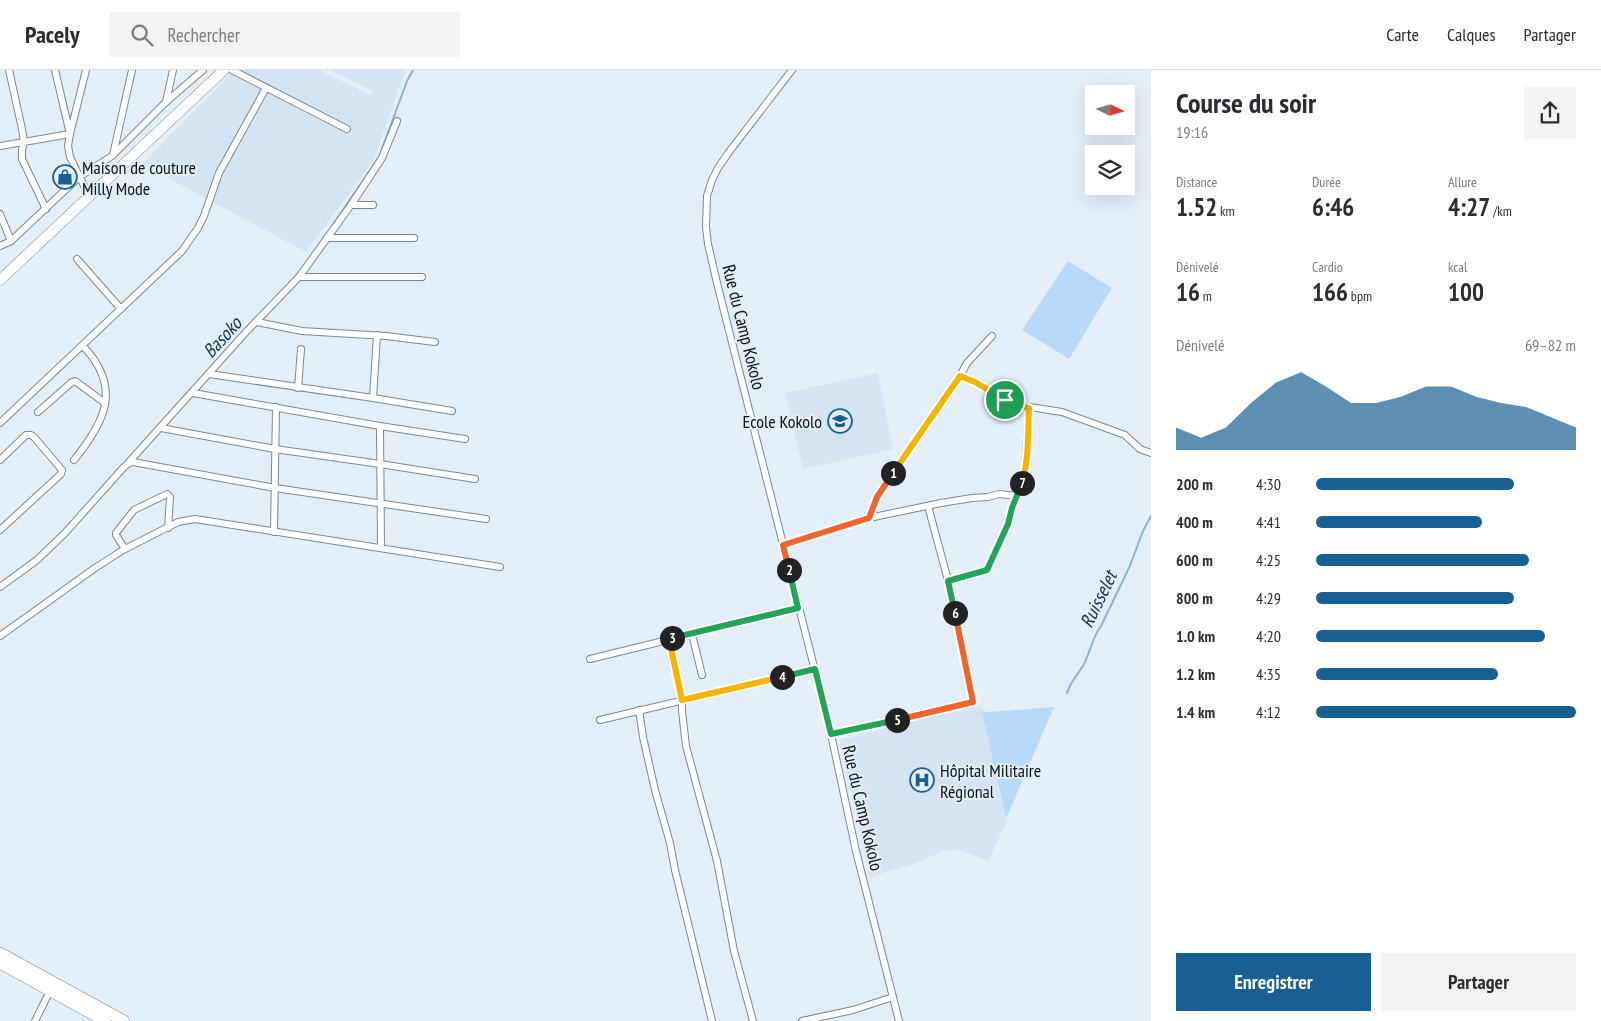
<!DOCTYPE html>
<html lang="fr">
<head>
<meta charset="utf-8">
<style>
	:root { --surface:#fff; --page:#f2f2f3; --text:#2b2b33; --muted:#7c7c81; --line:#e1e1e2; --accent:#186094 }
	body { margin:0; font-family:"PT Sans Narrow",sans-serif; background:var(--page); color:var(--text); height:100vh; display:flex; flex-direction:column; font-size:19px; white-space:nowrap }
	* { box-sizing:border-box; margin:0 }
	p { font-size:16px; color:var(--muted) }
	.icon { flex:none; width:28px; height:28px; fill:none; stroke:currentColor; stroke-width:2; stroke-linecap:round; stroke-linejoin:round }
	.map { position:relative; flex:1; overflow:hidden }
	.details { display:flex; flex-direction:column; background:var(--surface); width:450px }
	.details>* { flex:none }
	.needle { width:32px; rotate:95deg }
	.fabs { position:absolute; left:1085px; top:15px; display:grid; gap:10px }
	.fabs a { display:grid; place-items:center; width:50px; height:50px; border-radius:0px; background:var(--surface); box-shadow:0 5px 20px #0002; font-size:25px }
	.pin { position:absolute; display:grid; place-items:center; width:42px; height:42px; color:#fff; margin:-21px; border:2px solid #fff; border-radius:50%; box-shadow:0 1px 5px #0007 }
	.km { position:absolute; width:25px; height:25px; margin:-12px; border-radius:50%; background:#222; color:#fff; font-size:14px; line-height:25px; text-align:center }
	.round { display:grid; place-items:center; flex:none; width:52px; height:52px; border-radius:0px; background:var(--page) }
	.head { display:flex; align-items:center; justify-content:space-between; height:85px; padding:0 25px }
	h1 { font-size:28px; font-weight:600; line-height:38px }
	.metrics { display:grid; grid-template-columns:repeat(3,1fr); gap:8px; height:85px; padding:5px 25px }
	.metrics div { display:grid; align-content:center }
	.metrics b { font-size:25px; font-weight:600 }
	.metrics small { font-size:14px; font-weight:400 }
	.metrics p { font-size:14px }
	.chart { height:140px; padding:10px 25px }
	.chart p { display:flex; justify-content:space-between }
	.chart svg { width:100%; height:90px; margin-top:5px; fill:var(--accent); opacity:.7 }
	.button { display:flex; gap:10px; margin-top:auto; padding:10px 25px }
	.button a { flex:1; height:58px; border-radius:0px; background:var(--accent); color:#fff; font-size:20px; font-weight:600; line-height:58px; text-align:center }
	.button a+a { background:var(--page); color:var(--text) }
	ul { padding:0 25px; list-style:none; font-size:16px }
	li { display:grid; grid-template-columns:80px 60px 1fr; align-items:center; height:38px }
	li i { height:12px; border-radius:6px; background:var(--accent) }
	header { display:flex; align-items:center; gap:30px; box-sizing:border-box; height:70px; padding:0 25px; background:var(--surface); border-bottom:1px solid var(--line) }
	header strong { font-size:24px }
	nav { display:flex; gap:28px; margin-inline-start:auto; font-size:18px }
	.search { width:350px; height:45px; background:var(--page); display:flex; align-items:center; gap:12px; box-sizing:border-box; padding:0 18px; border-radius:0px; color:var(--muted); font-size:19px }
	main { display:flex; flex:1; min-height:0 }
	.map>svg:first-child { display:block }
	.built { fill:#d4e4f2 }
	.green { fill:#b8daf9 }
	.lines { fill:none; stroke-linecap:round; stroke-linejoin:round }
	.stream { stroke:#8fb1cf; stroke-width:2 }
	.street-casing { stroke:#7d868d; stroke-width:8 }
	.primary-casing { stroke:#7d868d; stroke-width:11 }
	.highway-casing { stroke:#7d868d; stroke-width:12 }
	.street { stroke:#fff; stroke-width:6 }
	.primary { stroke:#fff; stroke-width:10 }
	.highway { stroke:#fff; stroke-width:11 }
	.split-1-casing { stroke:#fff; stroke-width:10 }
	.split-2-casing { stroke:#fff; stroke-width:10 }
	.split-3-casing { stroke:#fff; stroke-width:10 }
	.split-4-casing { stroke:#fff; stroke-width:10 }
	.split-5-casing { stroke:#fff; stroke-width:10 }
	.split-6-casing { stroke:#fff; stroke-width:10 }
	.split-7-casing { stroke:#fff; stroke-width:10 }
	.split-8-casing { stroke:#fff; stroke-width:10 }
	.split-1 { stroke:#f5b400; stroke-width:6 }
	.split-2 { stroke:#f0652b; stroke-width:6 }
	.split-3 { stroke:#22a559; stroke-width:6 }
	.split-4 { stroke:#f5b400; stroke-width:6 }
	.split-5 { stroke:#22a559; stroke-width:6 }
	.split-6 { stroke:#f0652b; stroke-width:6 }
	.split-7 { stroke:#22a559; stroke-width:6 }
	.split-8 { stroke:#f5b400; stroke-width:6 }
	.labels { text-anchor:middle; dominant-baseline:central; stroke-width:4; stroke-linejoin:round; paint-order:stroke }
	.poi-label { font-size:18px; fill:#0e1114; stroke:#e4eef7; text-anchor:start }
	.street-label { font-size:18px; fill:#0e1114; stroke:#e4eef7 }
	.water-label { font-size:19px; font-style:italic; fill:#07314f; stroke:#e4eef7 }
</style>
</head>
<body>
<header>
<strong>Pacely</strong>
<div class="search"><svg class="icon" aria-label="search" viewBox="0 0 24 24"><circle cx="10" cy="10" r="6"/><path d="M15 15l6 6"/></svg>Rechercher</div>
<nav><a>Carte</a><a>Calques</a><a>Partager</a></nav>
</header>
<main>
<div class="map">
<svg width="1151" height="951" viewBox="0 0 1151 951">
	<rect width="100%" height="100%" fill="#e4eef7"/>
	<g class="built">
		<polygon points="235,0 319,0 372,26 373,21 329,0 406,0 403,6 374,89 306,182 142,94"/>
		<polygon points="878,303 893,379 803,399 785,323"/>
		<polygon points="966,637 982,637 1006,753 988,791 965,782 956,780 944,781 913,794 870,807 839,670"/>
	</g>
	<g class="green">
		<polygon points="1068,191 1112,218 1069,289 1022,260"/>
		<polygon points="1054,637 1006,749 982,641 989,642"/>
	</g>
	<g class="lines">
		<g class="stream">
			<polyline points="332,156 379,87 407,11 413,0"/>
			<path d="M1067,623C1070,613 1077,605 1083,596C1090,583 1092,568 1101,556L1129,498L1143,461L1151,446"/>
		</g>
		<g class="street-casing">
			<g id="street">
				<polyline points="9,0 22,59 24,72 22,80 22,89 46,139"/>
				<polyline points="55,0 70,64 68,76 70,87 89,126"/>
				<polyline points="232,0 347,59"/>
				<polyline points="792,0 729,82 718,98 712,110 707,126 706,157 708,174 717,213 831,664 856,781 899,951"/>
				<polyline points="166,32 173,0"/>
				<polyline points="0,76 70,64 86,0"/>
				<polyline points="113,85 132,0"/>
				<polyline points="351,135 373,135"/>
				<polyline points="0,144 11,171"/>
				<polyline points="327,168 414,168"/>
				<polyline points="0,176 11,171 79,107 112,86 166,32 203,0"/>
				<polyline points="77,189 121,239"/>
				<polyline points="299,207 422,207"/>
				<polyline points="257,252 302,261 386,266 435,272"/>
				<polyline points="209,304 373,328 452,341"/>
				<polyline points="960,306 975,312 1017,335 1062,342 1125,365 1140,379 1151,383"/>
				<polyline points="298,318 301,279"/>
				<polyline points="193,323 380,356 381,478"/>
				<polyline points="373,328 377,265"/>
				<polyline points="38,342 72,312 75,311 105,333"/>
				<polyline points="0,353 182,181 198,158 204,146 219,103 266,18"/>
				<polyline points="380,356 465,369"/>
				<polyline points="161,358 275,379 380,394 475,409"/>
				<polyline points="0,390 26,365 31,365 34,367 62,400 61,404 0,460"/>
				<path d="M74,390C106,351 122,317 83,276"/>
				<polyline points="129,392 246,262 299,207 351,135 382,88 397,51"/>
				<polyline points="869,448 877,427 960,306 967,293 992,266"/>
				<polyline points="274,462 276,337"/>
				<polyline points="783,475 869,448 941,433 972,428 988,427 999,424 1017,426"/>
				<polyline points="125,479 116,465 116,463 134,440 167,424 170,427 168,458"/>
				<polyline points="948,511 987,500 1008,454 1012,438 1017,426 1025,401 1029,338"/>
				<polyline points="0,517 37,490 65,463 124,397 129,393 133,392 275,418 486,449"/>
				<polyline points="692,564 702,605"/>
				<polyline points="0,566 95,498 123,480 178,452 195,449 500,497"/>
				<polyline points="669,569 682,630 682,641 686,676 717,791 734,881 753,951"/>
				<polyline points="590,589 798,538"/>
				<polyline points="639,640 643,667 655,720 670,773 675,800 712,951"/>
				<polyline points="600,650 815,599"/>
				<polyline points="831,664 973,632 953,529 928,436"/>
				<polyline points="35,951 50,921"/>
				<polyline points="802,951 853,940 893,927"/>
			</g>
		</g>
		<g class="primary-casing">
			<polyline id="primary" points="0,210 224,0"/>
		</g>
		<g class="highway-casing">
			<g id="highway">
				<polyline points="0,883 124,951"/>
				<polyline points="0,893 105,951"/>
			</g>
		</g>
		<use href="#street" class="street"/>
		<use href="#primary" class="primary"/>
		<use href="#highway" class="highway"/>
	</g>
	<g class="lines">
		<g class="split-1-casing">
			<polyline id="split-1" points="893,403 960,306 975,312 1005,330"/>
		</g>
		<g class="split-2-casing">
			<polyline id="split-2" points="789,500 783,475 869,448 877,427 893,403"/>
		</g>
		<g class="split-3-casing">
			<polyline id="split-3" points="672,568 798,538 789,500"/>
		</g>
		<g class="split-4-casing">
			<polyline id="split-4" points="672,568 669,569 682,630 782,607"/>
		</g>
		<g class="split-5-casing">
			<polyline id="split-5" points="782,607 815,599 831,664 897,650"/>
		</g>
		<g class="split-6-casing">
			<polyline id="split-6" points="897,650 973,632 955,543"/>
		</g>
		<g class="split-7-casing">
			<polyline id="split-7" points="955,543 948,511 987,500 1008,454 1012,438 1022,413"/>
		</g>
		<g class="split-8-casing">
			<path id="split-8" d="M1005,330L1016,335L1029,338C1028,363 1029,389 1022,413"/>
		</g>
		<use href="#split-1" class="split-1"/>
		<use href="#split-2" class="split-2"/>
		<use href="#split-3" class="split-3"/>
		<use href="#split-4" class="split-4"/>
		<use href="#split-5" class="split-5"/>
		<use href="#split-6" class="split-6"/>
		<use href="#split-7" class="split-7"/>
		<use href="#split-8" class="split-8"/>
	</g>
	<defs>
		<g id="shop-ring" transform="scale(1.25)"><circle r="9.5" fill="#e4eef7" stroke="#186094" stroke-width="1.5"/><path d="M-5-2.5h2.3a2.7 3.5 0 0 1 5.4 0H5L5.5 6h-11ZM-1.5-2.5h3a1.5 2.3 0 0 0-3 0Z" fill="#186094"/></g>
		<g id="school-ring" transform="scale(1.25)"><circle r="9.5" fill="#e4eef7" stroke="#186094" stroke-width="1.5"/><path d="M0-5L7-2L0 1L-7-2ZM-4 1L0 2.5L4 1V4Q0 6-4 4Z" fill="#186094"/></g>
		<g id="hospital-ring" transform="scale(1.25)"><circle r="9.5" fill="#e4eef7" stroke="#186094" stroke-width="1.5"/><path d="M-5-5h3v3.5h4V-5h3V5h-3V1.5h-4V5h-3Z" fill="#186094"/></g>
	</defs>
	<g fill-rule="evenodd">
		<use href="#shop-ring" x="65" y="107"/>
		<use href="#school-ring" x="840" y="351"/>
		<use href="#hospital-ring" x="922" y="710"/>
	</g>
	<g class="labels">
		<g class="poi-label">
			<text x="82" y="97">Maison de couture<tspan x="82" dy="21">Milly Mode</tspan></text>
			<text x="822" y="351" text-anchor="end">Ecole Kokolo</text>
			<text x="940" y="700">Hôpital Militaire<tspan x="940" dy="21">Régional</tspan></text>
		</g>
		<g class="street-label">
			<text transform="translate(744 257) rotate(76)">Rue du Camp Kokolo</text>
			<text transform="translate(863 738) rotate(77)">Rue du Camp Kokolo</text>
		</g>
		<g class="water-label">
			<text transform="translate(222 267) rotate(-48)">Basoko</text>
			<text transform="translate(1098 529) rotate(-64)">Ruisselet</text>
		</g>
	</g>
</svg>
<div class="fabs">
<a><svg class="needle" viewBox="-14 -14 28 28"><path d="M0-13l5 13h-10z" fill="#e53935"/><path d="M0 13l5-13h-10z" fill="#7c7c81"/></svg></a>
<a><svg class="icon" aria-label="layers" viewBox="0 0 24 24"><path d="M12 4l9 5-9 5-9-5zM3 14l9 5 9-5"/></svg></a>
</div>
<div class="pin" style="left:1005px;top:330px;background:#1e9e55"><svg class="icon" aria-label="arrive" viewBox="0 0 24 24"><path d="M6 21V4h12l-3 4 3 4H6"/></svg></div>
<b class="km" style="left:893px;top:403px">1</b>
<b class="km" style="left:789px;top:500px">2</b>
<b class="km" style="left:672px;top:568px">3</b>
<b class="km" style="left:782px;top:607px">4</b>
<b class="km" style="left:897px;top:650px">5</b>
<b class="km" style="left:955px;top:543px">6</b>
<b class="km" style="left:1022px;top:413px">7</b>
</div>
<section class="details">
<div class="head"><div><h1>Course du soir</h1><p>19:16</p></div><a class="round"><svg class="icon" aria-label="share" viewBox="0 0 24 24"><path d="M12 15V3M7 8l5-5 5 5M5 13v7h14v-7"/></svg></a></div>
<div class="metrics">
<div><p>Distance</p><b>1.52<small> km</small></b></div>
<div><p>Durée</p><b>6:46</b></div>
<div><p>Allure</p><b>4:27<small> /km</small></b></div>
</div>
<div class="metrics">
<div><p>Dénivelé</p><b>16<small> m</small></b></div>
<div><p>Cardio</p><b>166<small> bpm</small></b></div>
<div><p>kcal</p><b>100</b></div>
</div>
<div class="chart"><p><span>Dénivelé</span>69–82 m</p>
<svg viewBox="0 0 160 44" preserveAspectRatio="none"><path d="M0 44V33L10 38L20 33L30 21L40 11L50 6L60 13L70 21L80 21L90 18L100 13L110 13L120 18L130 21L140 23L150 28L160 33V44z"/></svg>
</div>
<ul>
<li><b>200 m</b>4:30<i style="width:76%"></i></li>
<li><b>400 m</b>4:41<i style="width:64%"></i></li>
<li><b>600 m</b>4:25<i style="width:82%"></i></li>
<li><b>800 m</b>4:29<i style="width:76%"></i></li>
<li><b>1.0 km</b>4:20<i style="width:88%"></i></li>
<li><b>1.2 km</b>4:35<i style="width:70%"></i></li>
<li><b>1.4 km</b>4:12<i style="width:100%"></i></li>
</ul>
<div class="button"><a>Enregistrer</a><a>Partager</a></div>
</section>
</main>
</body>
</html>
